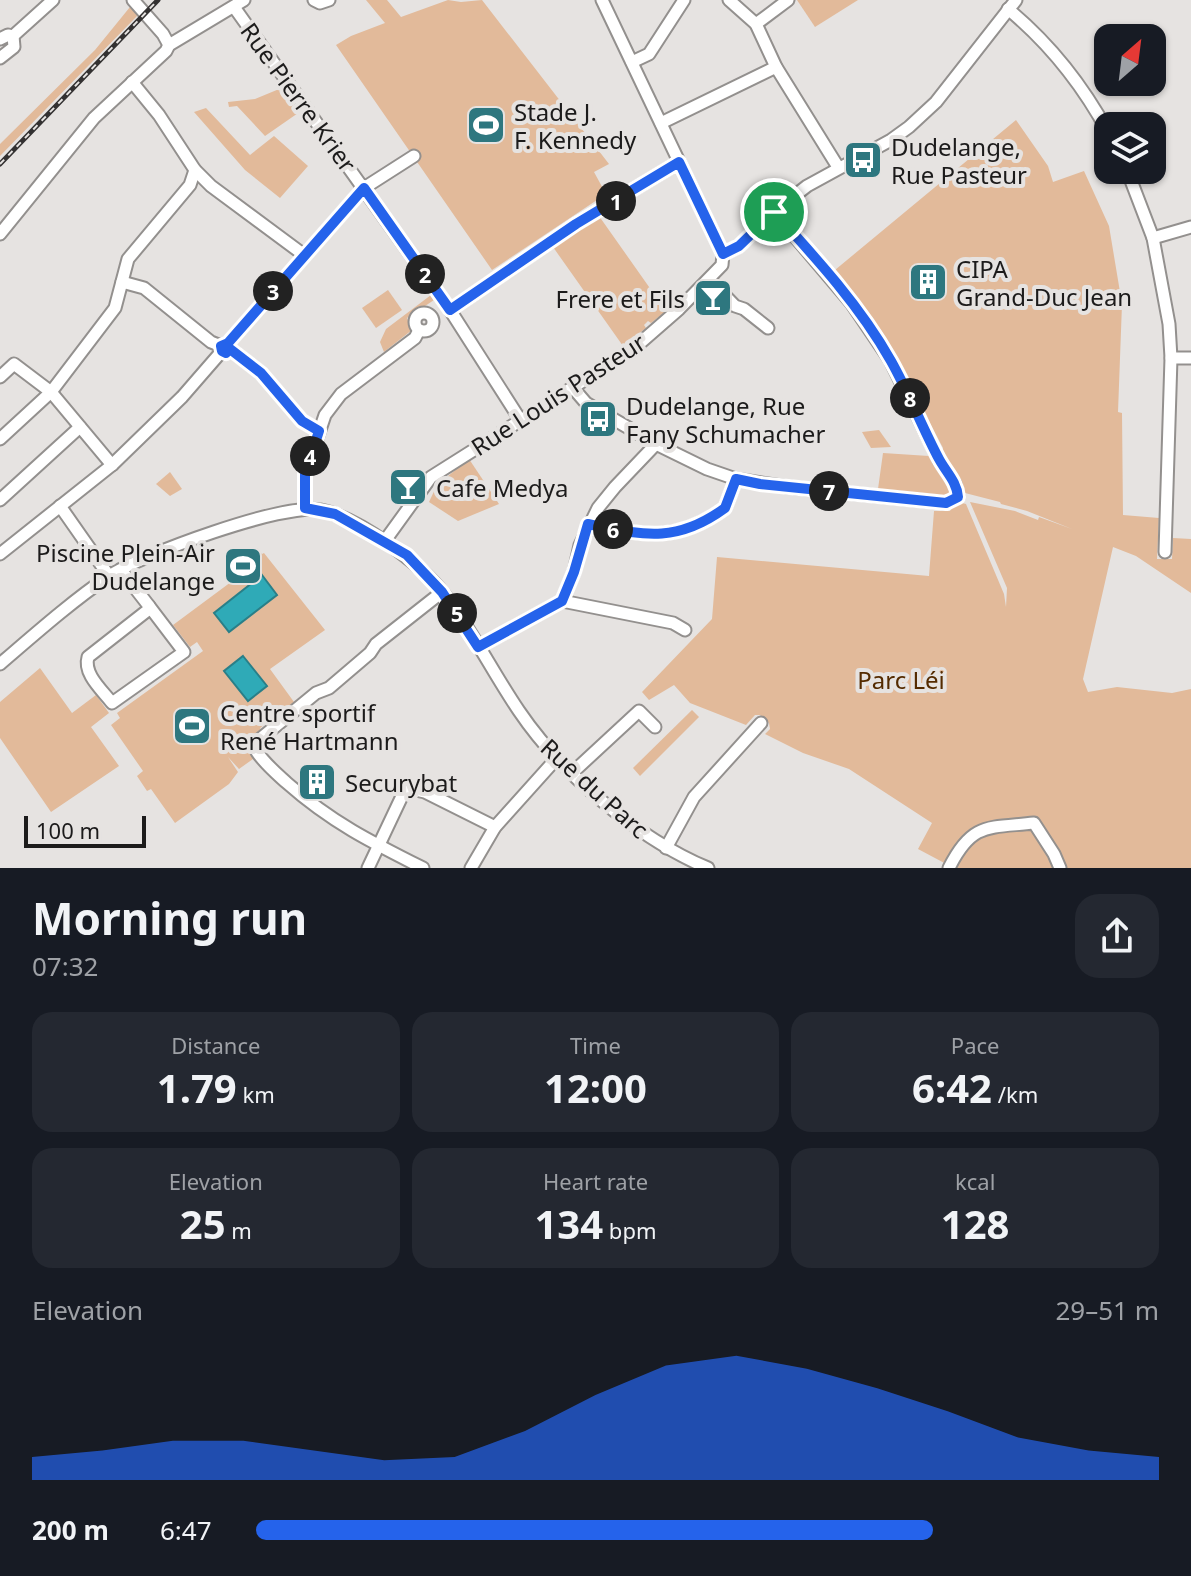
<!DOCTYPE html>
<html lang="en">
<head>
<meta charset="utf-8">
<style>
	:root { --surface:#171b24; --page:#242831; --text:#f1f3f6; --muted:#9ea1a6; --accent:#2563eb }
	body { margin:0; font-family:"Noto Sans",sans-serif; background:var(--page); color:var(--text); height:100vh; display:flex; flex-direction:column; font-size:30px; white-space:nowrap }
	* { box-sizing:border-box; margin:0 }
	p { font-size:26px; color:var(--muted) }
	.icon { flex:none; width:44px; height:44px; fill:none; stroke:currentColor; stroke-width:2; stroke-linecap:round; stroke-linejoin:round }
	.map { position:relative; height:868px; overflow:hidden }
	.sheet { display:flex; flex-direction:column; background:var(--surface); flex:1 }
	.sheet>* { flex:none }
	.needle { width:52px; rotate:28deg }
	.buttons { position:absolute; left:1094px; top:24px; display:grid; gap:16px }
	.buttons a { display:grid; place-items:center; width:72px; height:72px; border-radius:16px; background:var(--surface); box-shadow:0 2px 6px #0004; font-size:40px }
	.scale { position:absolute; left:24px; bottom:20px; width:122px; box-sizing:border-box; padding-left:8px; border:4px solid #1c1b1b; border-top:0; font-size:22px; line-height:28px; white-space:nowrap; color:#1c1b1b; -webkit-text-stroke:6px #e6e3e1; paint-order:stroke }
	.pin { position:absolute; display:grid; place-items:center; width:68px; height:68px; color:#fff; margin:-34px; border:4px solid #fff; border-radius:50%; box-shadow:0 2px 8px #0007 }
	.km { position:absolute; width:40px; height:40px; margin:-20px; border-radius:50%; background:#222; color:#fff; font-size:22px; line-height:40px; text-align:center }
	.round { display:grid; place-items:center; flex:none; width:84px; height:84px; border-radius:24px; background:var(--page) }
	.headline { display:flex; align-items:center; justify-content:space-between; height:136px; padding:0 32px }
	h1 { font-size:44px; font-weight:700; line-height:60px }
	.metrics { display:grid; grid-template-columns:repeat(3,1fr); gap:12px; height:136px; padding:8px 32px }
	.metrics div { display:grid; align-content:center; border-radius:20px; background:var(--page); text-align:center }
	.metrics b { font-size:40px; font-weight:700 }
	.metrics small { font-size:22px; font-weight:400 }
	.metrics p { font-size:22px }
	.chart { height:224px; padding:16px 32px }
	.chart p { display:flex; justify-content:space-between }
	.chart svg { width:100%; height:144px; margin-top:8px; fill:var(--accent); opacity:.7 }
	ul { padding:0 32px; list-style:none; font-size:26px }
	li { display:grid; grid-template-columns:128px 96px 1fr; align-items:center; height:60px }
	li i { height:20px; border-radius:10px; background:var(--accent) }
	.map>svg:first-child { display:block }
	.green { fill:#e2ba9a }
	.water { fill:#2faab7; stroke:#297f88; stroke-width:2 }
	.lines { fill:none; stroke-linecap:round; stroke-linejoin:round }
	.minor-casing { stroke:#93908e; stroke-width:15 }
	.minor { stroke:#fff; stroke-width:11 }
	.rail-casing { stroke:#333131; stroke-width:5 }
	.rail { stroke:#e6e3e1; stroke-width:2; stroke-dasharray:6; stroke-linecap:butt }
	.route-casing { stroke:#fff; stroke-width:16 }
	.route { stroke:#2563eb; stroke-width:10 }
	.labels { text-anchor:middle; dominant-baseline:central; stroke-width:8; stroke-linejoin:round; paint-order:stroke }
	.street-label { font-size:24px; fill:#1c1b1b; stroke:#e6e3e1 }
	.poi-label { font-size:24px; fill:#1c1b1b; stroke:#e6e3e1; text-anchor:start }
	.park-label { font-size:24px; fill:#542b00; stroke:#e6e3e1 }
</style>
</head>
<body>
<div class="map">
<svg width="1191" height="868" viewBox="0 0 1191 868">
	<rect width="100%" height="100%" fill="#e6e3e1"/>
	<g class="green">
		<polygon points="366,0 387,0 401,17 448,0 461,2 482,0 609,164 594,172 606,194 492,270 336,45 351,36 385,23"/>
		<polygon points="797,0 858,0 815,27"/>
		<polygon points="130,7 138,15 0,156 0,144 95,50"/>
		<polygon points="284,87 301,111 265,136 237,106 229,107 228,102 255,99"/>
		<polygon points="206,108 250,155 274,136 308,166 280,198 245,170 194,112"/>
		<polygon points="1016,120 1048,166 1053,182 1084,171 1109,226 1122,304 1118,412 1122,413 1123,515 1159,518 1157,559 1172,559 1173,538 1191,539 1191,593 1136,556 1113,547 1083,679 1088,692 1117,687 1172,693 1191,689 1191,868 949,868 950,866 918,849 932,823 849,769 803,753 765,734 770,729 769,723 760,715 755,715 746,725 690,703 674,685 649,700 642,692 712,619 717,557 929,576 934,511 950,511 953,505 958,502 966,504 1004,594 1006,607 1007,588 970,502 1015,511 1038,520 1039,517 1072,529 1027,511 1001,504 1000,502 965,493 940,457 943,448 881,330 835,270"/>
		<polygon points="599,216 666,311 651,323 648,321 644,325 646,328 623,346 553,247"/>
		<polygon points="388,290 402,310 376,328 362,308"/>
		<polygon points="431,295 434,300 407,318 412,330 384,352 380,342 386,329"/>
		<polygon points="879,430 891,447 871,448 862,432"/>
		<polygon points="883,453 929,456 931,454 952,485 953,494 947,498 939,495 878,489"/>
		<polygon points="469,459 499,504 458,521 429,502 437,485"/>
		<polygon points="170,472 182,489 170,496 156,484"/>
		<polygon points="257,548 262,554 264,553 325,630 270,669 294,702 260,728 262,731 251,743 253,759 239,769 228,757 238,772 229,784 175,823 151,789 147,791 137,776 143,771 111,725 120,718 117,713 203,651 197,642 190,647 173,625 231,582 229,573 234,565 233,562"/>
		<polygon points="40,668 72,713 96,695 109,713 91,727 119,766 51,812 0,738 0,702"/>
		<polygon points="692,710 699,717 640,776 633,768"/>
	</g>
	<g class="water">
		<polygon points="262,575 277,595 229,632 214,613"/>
		<polygon points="243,656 267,686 248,701 224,671"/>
	</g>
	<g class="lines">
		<g class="minor-casing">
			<g id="minor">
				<polyline points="133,0 163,34 169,45"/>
				<polyline points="314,0 320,3 329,0"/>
				<polyline points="729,0 756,24 776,67 838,167"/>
				<polyline points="234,7 450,310 521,421"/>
				<path d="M1008,9C1049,43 1083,86 1108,132"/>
				<polyline points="756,24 788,0"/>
				<polyline points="13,36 53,0"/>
				<polyline points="0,39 8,35 13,36 14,47 0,58"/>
				<polyline points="632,62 649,54 684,0"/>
				<polyline points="132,82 159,115 195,170 211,186 304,255"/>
				<polyline points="661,123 776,67"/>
				<polyline points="1127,170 1153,238 1169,324 1171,358 1165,552"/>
				<polyline points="0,234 94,118 166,51 169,45 244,0"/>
				<polyline points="1153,238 1191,227"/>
				<polyline points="723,254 739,246 774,212 807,186 891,140 909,127 936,102 1016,0"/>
				<polyline points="710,280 735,306 744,309 768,328"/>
				<polyline points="122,282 144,288 211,342 221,346"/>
				<polyline points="450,310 576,224 679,162"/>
				<circle cx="424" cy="322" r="9"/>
				<polyline points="228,343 364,188 414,156"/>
				<polyline points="230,349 261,373 302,421 319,431"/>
				<polyline points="1171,358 1191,358"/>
				<polyline points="0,377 14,364 51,392 112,465"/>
				<polyline points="574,389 586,403 656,444 707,469 736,479 788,487 946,503 958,497 955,484 939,460 890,360 852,304 774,212"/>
				<polyline points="0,439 51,392 115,308 128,259 190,185 195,170"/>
				<polyline points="0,500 80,427"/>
				<polyline points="60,506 109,576"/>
				<polyline points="305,508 305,474 325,415 341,394 415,338 419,330"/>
				<path d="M588,524C643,535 676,544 725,508L736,479"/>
				<polyline points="384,542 431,477 632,350 679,309 722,265 723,254 602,0"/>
				<polyline points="0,554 112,465 182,397 222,351"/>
				<polyline points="121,570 149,606"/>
				<polyline points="562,601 673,623 685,630"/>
				<path d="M149,606L184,652L112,703C102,690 83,674 88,657L148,610Z"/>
				<polyline points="478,647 562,601 574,572 580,545 598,508 615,487 656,444"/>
				<path d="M0,664C35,634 71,602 109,576C141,555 285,502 320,510C358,517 421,564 444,594C472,630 493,673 519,711C561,773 638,839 708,868"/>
				<polyline points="572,773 639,711 655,727"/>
				<polyline points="666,848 694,797 761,723"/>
				<polyline points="368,868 403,794 411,789 425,792 495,827"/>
				<path d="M423,868C371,842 331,822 287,783C276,773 265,764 257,752L260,739L316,693L329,688L370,653L376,644L442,592"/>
				<polyline points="471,868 495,827 556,759"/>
				<path d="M949,868C972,822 988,828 1034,823L1054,854L1060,868"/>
			</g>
		</g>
		<use href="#minor" class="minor"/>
		<g class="rail-casing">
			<polyline id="rail" points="0,164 158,0"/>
		</g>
		<use href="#rail" class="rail"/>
	</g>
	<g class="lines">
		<g class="route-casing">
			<path id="route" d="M679,162L723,254L739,246L774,212C816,258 860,306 891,361C909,393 922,427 939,459C946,472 957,482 958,497L946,503L760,484L736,479L725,508C676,544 643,535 588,524L574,572L562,601L478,647L442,592L407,555L335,514L305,508V474L319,431L302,421L261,373L230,349L226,353L222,351L221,346L228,343L364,188L450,310L576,224Z"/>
		</g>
		<use href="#route" class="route"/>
	</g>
	<defs>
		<g id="stadium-square" transform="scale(2)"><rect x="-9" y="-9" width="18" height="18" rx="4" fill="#2e777f" stroke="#e6e3e1"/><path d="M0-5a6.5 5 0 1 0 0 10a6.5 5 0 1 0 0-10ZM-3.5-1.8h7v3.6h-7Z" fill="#fff"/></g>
		<g id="bus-square" transform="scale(2)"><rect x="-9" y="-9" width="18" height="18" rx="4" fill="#2e777f" stroke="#e6e3e1"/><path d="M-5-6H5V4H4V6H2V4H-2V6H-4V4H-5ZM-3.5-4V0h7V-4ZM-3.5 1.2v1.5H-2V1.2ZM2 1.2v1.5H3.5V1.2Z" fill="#fff"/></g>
		<g id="building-square" transform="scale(2)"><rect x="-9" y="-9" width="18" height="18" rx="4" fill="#2e777f" stroke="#e6e3e1"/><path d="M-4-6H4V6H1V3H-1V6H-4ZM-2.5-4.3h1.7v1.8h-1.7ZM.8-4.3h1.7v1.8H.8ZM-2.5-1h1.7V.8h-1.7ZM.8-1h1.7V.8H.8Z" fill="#fff"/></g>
		<g id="bar-square" transform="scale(2)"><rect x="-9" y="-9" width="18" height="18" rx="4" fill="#2e777f" stroke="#e6e3e1"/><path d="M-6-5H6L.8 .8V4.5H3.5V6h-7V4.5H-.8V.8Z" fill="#fff"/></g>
	</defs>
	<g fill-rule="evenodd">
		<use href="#stadium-square" x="486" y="125"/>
		<use href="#bus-square" x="863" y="160"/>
		<use href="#building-square" x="928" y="282"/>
		<use href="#bar-square" x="713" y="298"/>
		<use href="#bus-square" x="598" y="419"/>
		<use href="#bar-square" x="408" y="487"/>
		<use href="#stadium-square" x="243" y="566"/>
		<use href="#stadium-square" x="192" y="726"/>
		<use href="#building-square" x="317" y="782"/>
	</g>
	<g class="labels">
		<g class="street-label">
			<text transform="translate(299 97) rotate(54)">Rue Pierre Krier</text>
			<text transform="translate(558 394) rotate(-33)">Rue Louis Pasteur</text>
			<text transform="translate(595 788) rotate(42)">Rue du Parc</text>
		</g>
		<g class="poi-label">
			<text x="514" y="111">Stade J.<tspan x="514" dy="28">F. Kennedy</tspan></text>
			<text x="891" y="146">Dudelange,<tspan x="891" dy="28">Rue Pasteur</tspan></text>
			<text x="956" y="268">CIPA<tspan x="956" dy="28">Grand-Duc Jean</tspan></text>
			<text x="685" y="298" text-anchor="end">Frere et Fils</text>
			<text x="626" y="405">Dudelange, Rue<tspan x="626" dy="28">Fany Schumacher</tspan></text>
			<text x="436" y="487">Cafe Medya</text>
			<text x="215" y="552" text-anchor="end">Piscine Plein-Air<tspan x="215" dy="28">Dudelange</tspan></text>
			<text x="220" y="712">Centre sportif<tspan x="220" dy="28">René Hartmann</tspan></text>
			<text x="345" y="782">Securybat</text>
		</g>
		<g class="park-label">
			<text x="901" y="679">Parc Léi</text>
		</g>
	</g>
</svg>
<div class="buttons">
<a><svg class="needle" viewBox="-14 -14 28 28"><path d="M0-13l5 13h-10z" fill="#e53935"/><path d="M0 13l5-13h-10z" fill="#9ea1a6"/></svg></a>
<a><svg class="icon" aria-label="layers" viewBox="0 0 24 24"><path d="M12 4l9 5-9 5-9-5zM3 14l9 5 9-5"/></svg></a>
</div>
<div class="scale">100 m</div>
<div class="pin" style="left:774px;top:212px;background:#1e9e55"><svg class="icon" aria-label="arrive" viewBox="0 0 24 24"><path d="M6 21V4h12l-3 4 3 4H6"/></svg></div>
<b class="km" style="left:616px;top:201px">1</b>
<b class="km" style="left:425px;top:274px">2</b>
<b class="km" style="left:273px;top:291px">3</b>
<b class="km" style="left:310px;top:456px">4</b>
<b class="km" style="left:457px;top:613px">5</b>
<b class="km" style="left:613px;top:529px">6</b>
<b class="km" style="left:829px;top:491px">7</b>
<b class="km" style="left:910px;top:398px">8</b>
</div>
<section class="sheet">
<div class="headline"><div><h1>Morning run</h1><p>07:32</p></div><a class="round"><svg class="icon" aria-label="share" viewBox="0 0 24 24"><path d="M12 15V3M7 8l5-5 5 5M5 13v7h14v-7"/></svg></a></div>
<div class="metrics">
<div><p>Distance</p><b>1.79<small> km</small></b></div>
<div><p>Time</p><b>12:00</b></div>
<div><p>Pace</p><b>6:42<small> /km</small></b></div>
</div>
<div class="metrics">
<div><p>Elevation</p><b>25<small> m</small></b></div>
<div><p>Heart rate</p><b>134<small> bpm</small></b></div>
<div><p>kcal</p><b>128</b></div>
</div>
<div class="chart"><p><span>Elevation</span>29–51 m</p>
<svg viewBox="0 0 160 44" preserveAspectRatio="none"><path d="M0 44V37L10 35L20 32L30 32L40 35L50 38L60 37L70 29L80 18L90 9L100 6L110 10L120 16L130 23L140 31L150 35L160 37V44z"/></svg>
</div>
<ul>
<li><b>200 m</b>6:47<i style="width:75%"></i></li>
</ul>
</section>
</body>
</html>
